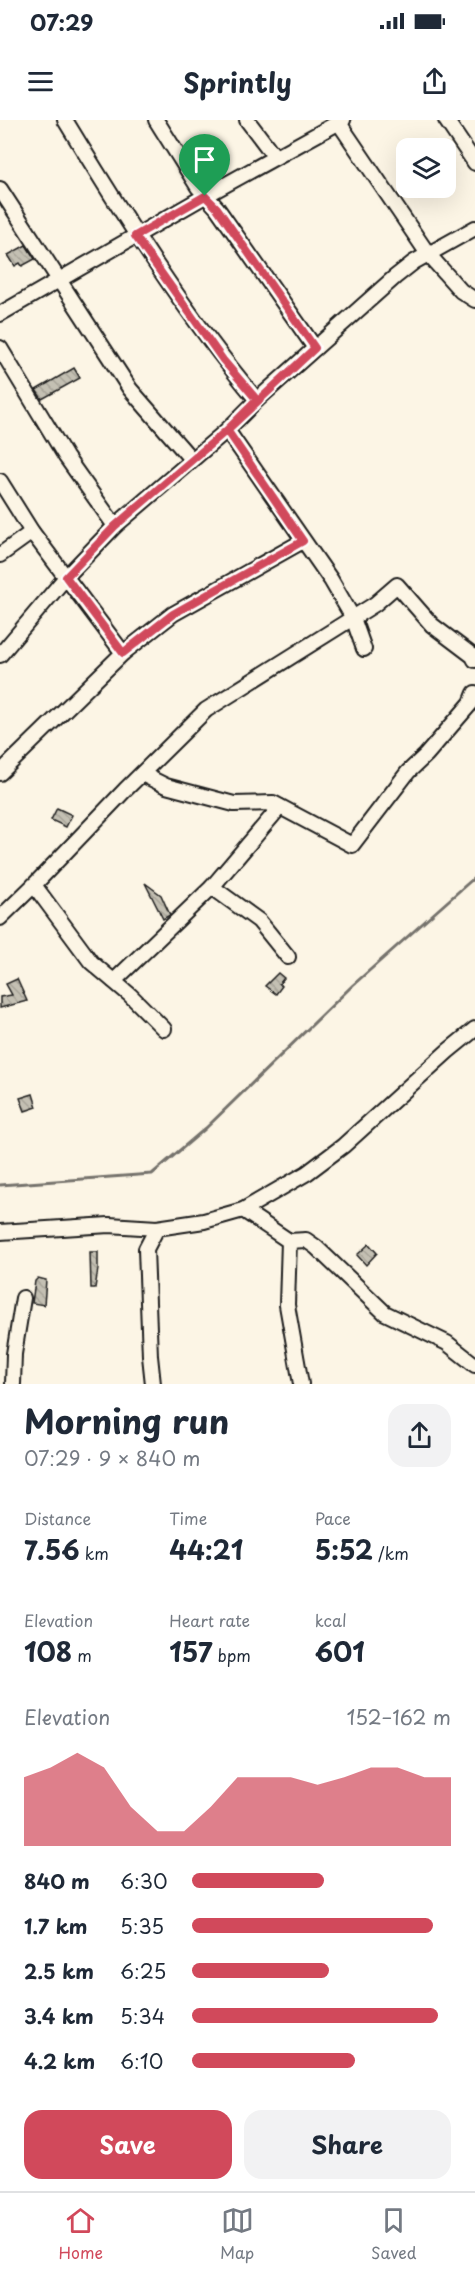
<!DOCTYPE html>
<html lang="en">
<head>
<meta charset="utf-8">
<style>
	:root { --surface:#fff; --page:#f2f2f3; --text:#1f2937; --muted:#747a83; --line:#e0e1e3; --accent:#d1495b }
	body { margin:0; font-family:"Playpen Sans",sans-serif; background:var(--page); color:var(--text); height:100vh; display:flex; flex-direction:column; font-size:22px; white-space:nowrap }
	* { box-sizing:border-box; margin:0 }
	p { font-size:20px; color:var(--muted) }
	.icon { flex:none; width:33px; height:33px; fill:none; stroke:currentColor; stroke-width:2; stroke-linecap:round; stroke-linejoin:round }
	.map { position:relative; height:1264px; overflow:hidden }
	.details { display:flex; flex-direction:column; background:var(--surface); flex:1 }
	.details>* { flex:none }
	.buttons { position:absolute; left:396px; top:18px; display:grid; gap:12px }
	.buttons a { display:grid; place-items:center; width:60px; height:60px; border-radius:12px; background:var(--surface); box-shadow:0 6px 24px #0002; font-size:30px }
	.pin { position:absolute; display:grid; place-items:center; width:51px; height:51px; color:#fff; margin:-62px -26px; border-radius:50% 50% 50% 0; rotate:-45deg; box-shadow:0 0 6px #0007 }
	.pin .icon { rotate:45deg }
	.round { display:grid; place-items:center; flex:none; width:63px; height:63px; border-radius:18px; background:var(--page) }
	.overview { display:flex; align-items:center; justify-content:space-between; height:102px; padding:0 24px }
	h1 { font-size:33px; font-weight:700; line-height:45px }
	.metrics { display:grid; grid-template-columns:repeat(3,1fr); gap:9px; height:102px; padding:6px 24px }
	.metrics div { display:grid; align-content:center }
	.metrics b { font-size:26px; font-weight:700 }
	.metrics small { font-size:16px; font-weight:400 }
	.metrics p { font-size:16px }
	.chart { height:168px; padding:12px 24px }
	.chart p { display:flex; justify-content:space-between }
	.chart svg { width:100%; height:108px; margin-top:6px; fill:var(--accent); opacity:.7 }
	.button { display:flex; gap:12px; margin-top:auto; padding:12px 24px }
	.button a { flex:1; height:69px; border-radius:18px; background:var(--accent); color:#fff; font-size:24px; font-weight:700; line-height:69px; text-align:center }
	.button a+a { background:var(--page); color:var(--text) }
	ul { padding:0 24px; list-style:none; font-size:20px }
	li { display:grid; grid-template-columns:96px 72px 1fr; align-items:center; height:45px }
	li i { height:15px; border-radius:8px; background:var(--accent) }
	.status { display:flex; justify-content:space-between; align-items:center; height:42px; padding:0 30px; background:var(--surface); direction:ltr }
	.status svg { height:16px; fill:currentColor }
	header { display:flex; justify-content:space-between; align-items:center; height:78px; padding:0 24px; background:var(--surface); font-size:27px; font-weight:700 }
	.tabs { display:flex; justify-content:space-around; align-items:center; height:84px; border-top:2px solid var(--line); background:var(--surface); font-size:16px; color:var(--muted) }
	.tabs a { display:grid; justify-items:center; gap:3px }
	.tabs .on { color:var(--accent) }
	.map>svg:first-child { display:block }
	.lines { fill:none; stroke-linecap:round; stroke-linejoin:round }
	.stream { stroke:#75726c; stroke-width:3 }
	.building { fill:url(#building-back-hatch); stroke:#1c1c1c; stroke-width:1.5 }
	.minor-casing { stroke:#1c1c1c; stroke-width:18 }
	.minor { stroke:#fcf5e5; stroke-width:14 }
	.route-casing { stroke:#fff; stroke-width:12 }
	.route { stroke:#d1495b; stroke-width:8 }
</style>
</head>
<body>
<div class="status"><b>07:29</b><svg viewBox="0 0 49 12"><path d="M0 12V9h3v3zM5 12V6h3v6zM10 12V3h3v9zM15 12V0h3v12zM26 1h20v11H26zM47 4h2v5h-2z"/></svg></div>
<header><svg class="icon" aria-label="menu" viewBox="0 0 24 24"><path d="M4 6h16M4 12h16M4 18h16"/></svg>Sprintly<svg class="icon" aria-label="share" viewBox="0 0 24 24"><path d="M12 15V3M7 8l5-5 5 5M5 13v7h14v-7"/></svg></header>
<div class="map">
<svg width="475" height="1264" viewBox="0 0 475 1264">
	<defs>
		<pattern id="building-back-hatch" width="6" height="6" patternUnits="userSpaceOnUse" patternTransform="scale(1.5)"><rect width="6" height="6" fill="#c4c0b3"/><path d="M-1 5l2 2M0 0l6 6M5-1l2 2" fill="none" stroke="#a8a499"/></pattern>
	</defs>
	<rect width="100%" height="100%" fill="#fcf5e5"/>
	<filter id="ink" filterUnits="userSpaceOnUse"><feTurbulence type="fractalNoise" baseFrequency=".0167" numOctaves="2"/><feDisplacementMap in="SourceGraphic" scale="12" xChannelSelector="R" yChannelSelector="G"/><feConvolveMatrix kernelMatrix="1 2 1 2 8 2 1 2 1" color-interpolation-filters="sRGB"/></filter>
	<g filter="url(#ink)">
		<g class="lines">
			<polyline class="stream" points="0,1065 152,1054 206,1008 353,865 475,757"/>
		</g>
		<g class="building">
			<polygon points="26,125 35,139 22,146 20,143 15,146 8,135"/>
			<polygon points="74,248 80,258 42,279 36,270"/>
			<polygon points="57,688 72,695 66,707 51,700"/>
			<polygon points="145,763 161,775 170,795 163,799"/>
			<polygon points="278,853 284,858 279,864 282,866 276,874 265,866"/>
			<polygon points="17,859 27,881 0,888 0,877 12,875 6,864"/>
			<polygon points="33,974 37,987 25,991 20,978"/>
			<polygon points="369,1124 377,1133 366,1145 357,1135"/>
			<polygon points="90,1132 98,1132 98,1149 95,1168 91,1168"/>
			<polygon points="38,1158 46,1160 44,1185 32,1183 35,1161"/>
		</g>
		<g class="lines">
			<g class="minor-casing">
				<g id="minor">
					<path d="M65,0C124,97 184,193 257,280"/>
					<polyline points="156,0 198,67 217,88 315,228"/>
					<polyline points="247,0 275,37"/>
					<polyline points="337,0 428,134 461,171 475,180"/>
					<polyline points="446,0 475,43"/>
					<polyline points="0,69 130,269 191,339"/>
					<polyline points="0,194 205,76 343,0"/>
					<polyline points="0,228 66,337 115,406"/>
					<polyline points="227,310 331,460 353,498 364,529"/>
					<polyline points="0,361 32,412 123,533"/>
					<polyline points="0,435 32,412"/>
					<polyline points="0,535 66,457 115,406 227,310 257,280 395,157 414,142 475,108"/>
					<polyline points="0,653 123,533 173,494 303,421"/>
					<polyline points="142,654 166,666 234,684 273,683 352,725 408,652 426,635 471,583 475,573"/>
					<polyline points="34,765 91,842 130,875 164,909"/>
					<polyline points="212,767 259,801 288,837"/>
					<polyline points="0,798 34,765 125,670 206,590 375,484 397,465 432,505 473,536 475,540"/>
					<polyline points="114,861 212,767 280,687"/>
					<polyline points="243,1090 289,1121 306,1120 316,1127 385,1193 447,1223 475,1245"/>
					<polyline points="0,1112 109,1105 157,1108 204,1101 243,1090 307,1053 343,1026 448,931 475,909"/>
					<polyline points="289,1121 287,1185 301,1264"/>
					<polyline points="13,1264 14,1234 23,1178"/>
					<polyline points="153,1264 150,1236 146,1129 157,1108"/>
				</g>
			</g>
			<use href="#minor" class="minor"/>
		</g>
	</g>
	<g class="lines" filter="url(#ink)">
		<g class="route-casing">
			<polyline id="route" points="205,76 217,88 315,228 227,310 303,421 173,494 123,533 66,457 115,406 227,310 257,280 223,240 135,116 205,76"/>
		</g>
		<use href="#route" class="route"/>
	</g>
</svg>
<div class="buttons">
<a><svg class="icon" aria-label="layers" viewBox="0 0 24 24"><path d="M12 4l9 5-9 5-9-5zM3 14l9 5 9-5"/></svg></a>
</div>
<div class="pin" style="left:205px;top:76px;background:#1e9e55"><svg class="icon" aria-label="arrive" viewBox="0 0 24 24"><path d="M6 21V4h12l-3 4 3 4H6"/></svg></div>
</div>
<section class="details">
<div class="overview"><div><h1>Morning run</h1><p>07:29 · 9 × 840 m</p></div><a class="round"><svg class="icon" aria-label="share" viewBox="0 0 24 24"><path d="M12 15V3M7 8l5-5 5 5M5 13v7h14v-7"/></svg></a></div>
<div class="metrics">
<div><p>Distance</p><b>7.56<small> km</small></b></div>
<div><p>Time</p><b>44:21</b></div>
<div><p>Pace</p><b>5:52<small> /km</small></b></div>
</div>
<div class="metrics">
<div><p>Elevation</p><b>108<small> m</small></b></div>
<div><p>Heart rate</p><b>157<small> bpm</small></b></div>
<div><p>kcal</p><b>601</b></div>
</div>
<div class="chart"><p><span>Elevation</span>152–162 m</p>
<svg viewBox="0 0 160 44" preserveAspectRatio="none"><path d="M0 44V16L10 12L20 6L30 12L40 28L50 38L60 38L70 28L80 16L90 16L100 16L110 19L120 16L130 12L140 12L150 16L160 16V44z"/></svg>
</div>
<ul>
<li><b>840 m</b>6:30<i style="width:51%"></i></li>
<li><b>1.7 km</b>5:35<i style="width:93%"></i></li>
<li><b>2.5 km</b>6:25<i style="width:53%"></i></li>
<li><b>3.4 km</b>5:34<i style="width:95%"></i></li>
<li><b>4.2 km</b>6:10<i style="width:63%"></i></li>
</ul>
<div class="button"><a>Save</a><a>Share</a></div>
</section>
<nav class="tabs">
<a class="on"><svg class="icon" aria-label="home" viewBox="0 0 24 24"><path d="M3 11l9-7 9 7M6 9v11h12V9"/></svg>Home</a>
<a><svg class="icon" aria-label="map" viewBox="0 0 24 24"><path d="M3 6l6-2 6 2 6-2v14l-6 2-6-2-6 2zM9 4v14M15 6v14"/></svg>Map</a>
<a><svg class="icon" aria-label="saved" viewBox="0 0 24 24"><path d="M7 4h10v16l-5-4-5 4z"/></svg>Saved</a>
</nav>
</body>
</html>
